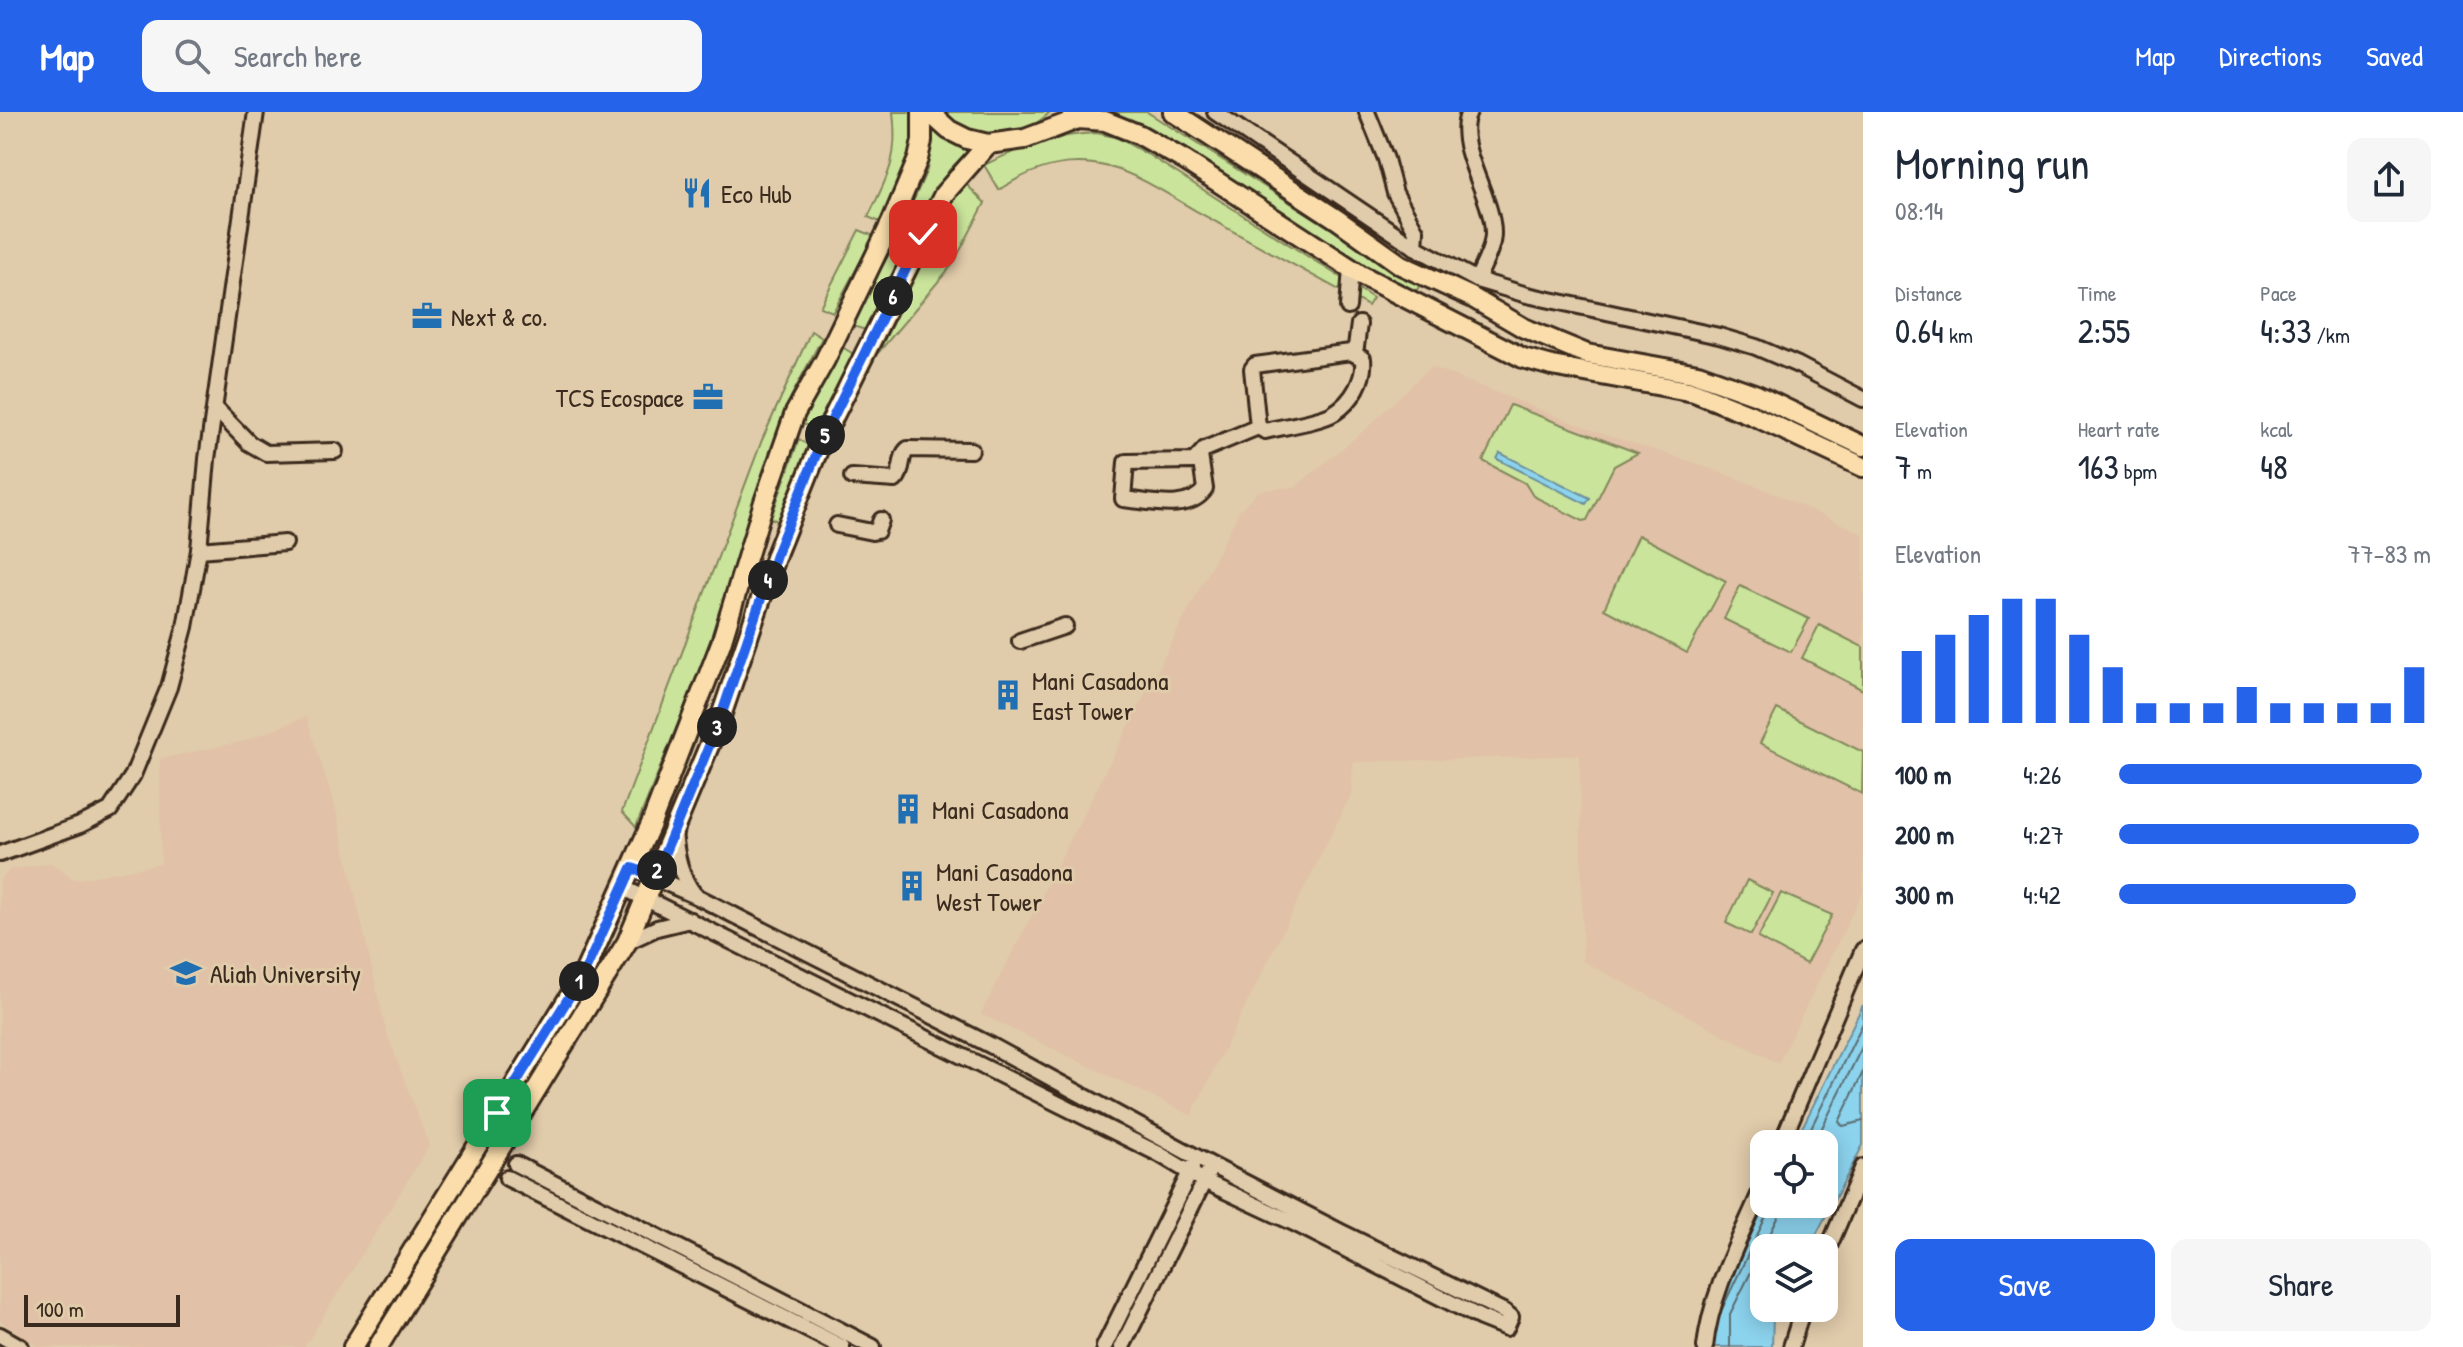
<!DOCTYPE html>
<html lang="en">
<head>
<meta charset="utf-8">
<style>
	:root { --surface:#fff; --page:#f6f6f7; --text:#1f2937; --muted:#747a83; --accent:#2563eb }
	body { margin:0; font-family:"Patrick Hand",sans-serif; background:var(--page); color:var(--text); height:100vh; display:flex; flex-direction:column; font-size:30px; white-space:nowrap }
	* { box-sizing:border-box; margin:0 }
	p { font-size:26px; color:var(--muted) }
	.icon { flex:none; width:44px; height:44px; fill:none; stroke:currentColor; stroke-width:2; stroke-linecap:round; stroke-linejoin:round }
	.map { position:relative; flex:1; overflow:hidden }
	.panel { display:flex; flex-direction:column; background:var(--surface); width:600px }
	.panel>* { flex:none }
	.buttons { position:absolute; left:1750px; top:1018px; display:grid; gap:16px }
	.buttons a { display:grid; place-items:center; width:88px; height:88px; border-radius:16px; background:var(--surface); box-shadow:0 4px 20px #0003; font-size:40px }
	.scale { position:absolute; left:24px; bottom:20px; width:156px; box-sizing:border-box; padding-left:8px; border:4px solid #3b2a1e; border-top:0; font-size:22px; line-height:28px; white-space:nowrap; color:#3b2a1e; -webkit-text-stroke:6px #e0cbaa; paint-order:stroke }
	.pin { position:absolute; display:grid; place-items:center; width:68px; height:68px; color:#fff; margin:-34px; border-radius:16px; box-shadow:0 4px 12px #0006 }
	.km { position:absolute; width:40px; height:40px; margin:-20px; border-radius:50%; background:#222; color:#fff; font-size:22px; line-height:40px; text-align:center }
	.round { display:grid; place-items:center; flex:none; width:84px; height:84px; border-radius:16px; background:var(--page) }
	.summary { display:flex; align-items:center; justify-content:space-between; height:136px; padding:0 32px }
	h1 { font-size:44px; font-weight:600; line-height:60px }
	.metrics { display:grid; grid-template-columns:repeat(3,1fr); gap:12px; height:136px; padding:8px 32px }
	.metrics div { display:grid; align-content:center }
	.metrics b { font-size:34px; font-weight:600 }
	.metrics small { font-size:22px; font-weight:400 }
	.metrics p { font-size:22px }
	.chart { height:224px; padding:16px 32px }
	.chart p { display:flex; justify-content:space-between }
	.chart svg { width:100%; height:144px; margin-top:8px; stroke:var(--accent); stroke-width:6 }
	.primary-button { display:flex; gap:16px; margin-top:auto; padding:16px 32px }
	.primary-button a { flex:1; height:92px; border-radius:16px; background:var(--accent); color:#fff; font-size:32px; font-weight:600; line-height:92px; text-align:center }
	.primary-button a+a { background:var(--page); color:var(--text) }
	ul { padding:0 32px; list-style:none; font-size:26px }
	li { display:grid; grid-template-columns:128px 96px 1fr; align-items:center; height:60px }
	li i { height:20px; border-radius:10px; background:var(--accent) }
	header { display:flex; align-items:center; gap:48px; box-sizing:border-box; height:112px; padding:0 40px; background:var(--accent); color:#fff }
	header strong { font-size:38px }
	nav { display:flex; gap:44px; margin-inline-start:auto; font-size:28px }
	.search { width:560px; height:72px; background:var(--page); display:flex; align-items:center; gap:20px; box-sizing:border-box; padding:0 28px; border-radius:16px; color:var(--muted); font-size:30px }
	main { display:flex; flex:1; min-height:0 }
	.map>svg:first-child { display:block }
	.built { fill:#e1c1a7 }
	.green { fill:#cae49b; stroke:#82875c; stroke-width:2 }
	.water { fill:#8cd3ee; stroke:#6c8f9b; stroke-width:2 }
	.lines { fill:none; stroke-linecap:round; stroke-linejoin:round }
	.shore { stroke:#5b6e71; stroke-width:2 }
	.minor-casing { stroke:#3b2a1e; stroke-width:20 }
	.major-casing { stroke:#3b2a1e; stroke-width:24 }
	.minor { stroke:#e0cbaa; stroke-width:14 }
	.major { stroke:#faddab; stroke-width:18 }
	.route-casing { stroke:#fff; stroke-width:16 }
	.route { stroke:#2563eb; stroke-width:10 }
	.labels { text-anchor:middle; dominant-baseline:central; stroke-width:6; stroke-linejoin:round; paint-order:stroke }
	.poi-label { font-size:26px; fill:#3b2a1e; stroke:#e0cbaa; text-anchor:start }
</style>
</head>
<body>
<header>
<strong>Map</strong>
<div class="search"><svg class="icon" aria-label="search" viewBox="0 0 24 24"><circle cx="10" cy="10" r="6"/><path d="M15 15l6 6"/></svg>Search here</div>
<nav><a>Map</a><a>Directions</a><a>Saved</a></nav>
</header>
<main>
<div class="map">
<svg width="1863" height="1235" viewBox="0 0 1863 1235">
	<rect width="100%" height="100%" fill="#e0cbaa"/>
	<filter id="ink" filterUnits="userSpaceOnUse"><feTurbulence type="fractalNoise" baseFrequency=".0125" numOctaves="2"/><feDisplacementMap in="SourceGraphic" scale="16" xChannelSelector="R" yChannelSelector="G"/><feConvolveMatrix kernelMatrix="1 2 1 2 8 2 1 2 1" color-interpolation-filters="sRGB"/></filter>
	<g filter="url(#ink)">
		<g class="built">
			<polygon points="1431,255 1602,322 1689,349 1759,375 1863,422 1863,779 1778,951 1583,849 1580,643 1353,650 1351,682 1191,1003 981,902 1240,398 1259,379 1296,375 1366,317"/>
			<polygon points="306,605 335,695 386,920 429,1034 304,1235 40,1235 0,1209 0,769 9,758 51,751 75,768 161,752 160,647 242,630"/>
		</g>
		<g class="green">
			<path d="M893,0H913L915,34L880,110L868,105C888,64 899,46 893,0Z"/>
			<path d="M937,0H1050C1010,38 978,27 937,0Z"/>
			<polygon points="1103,0 1147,0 1322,111 1396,157 1422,169 1414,183"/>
			<polygon points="933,17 946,26 969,35 966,41 949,58 917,117 912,121 899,121 927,58"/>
			<path d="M1097,21L1118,26L1147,42L1373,186L1368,194C1310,162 1253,130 1196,99C1171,84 1137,62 1109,55C1070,45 1032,55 999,78L984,53C1020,36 1057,22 1097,21Z"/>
			<polygon points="964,70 985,91 953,152 878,241 959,75"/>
			<polygon points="859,118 874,124 833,200 820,195"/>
			<polygon points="893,135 904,146 866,218 849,213"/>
			<polygon points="811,219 822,226 791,285 713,525 636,715 622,700 762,328"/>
			<polygon points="839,233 855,243 822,310 813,315 802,312"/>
			<polygon points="1510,293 1638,341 1614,354 1587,408 1583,409 1533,384 1525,371 1483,349"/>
			<polygon points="799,327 812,336 781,411 771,406"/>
			<polygon points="1638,423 1726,469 1687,541 1604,497"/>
			<polygon points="1740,474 1809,507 1791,540 1724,507"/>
			<polygon points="1819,513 1863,535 1863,578 1802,546"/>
			<polygon points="1777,597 1863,640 1862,682 1760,631"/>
			<polygon points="1747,768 1773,781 1751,823 1726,811"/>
			<polygon points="1781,781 1832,803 1806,852 1758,826"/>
		</g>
		<g class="water">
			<polygon points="1500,341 1590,386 1586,392 1497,347"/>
			<polygon points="1863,893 1863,1033 1809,1136 1764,1136 1764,1196 1777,1196 1773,1204 1772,1235 1712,1235 1712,1198 1765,1092 1824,1092 1824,1032 1794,1032"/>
		</g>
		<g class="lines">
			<g class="shore">
				<polyline points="1863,960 1839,1010 1843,1014 1863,1009"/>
				<polyline points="1803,1032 1863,911"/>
				<polyline points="1814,1032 1863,933"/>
				<polyline points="1722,1197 1772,1092"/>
				<polyline points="1730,1235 1730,1202 1780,1102 1782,1092"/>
			</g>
			<g class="minor-casing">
				<g id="minor">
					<polyline points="1215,0 1415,135 1477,168 1527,183 1719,224 1756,235 1798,253 1863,287"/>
					<polyline points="1367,0 1386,47 1395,81 1416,119 1415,135"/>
					<path d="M1469,0C1453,33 1493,84 1493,121C1493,137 1483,153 1477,168"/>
					<polyline points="1348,195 1351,156"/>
					<polyline points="216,297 249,331 266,341 335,339"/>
					<path d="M1258,315L1265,319C1281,315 1322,309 1334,301C1353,289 1365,267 1363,247L1351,240"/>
					<path d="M1200,343L1205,377C1189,401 1148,389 1123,387L1126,350L1194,349L1205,337L1258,315L1252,257L1255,253L1351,240L1356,235L1359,212"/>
					<path d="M852,365L895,368C904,360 899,344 908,337L971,338"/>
					<polyline points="837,413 872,420 877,419 881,408"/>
					<polyline points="199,438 285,431"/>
					<polyline points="1020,529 1065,514"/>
					<path d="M674,719C676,742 680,764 694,782"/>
					<polyline points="0,742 80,713 110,698 133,663 169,575 185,515 199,438 207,347 256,0"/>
					<polyline points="624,776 1159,1042 1204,1069 1298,1113 1481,1206 1506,1216 1511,1205 1505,1200 1341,1120 1211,1053 992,934 696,784 632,756"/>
					<polyline points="627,830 657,816 690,808"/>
					<polyline points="1781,1032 1863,838"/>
					<polyline points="516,1052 873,1235"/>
					<polyline points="507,1066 842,1235"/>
					<polyline points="1824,1146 1863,1055"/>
					<polyline points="0,1223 21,1235"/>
					<polyline points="1104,1235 1192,1056"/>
					<polyline points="1122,1235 1208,1061"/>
					<path d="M1705,1235C1711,1178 1742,1124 1764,1071"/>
					<polyline points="1791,1235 1803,1196"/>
				</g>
			</g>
			<g class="major-casing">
				<g id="major">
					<polyline points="929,0 949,18 967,27 988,32 1025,27 1078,7 1105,9 1140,23 1184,48 1361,163 1523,246 1552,254 1694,280 1754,304 1863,355"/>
					<polyline points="1173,0 1338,108 1401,153 1471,185 1524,216 1587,242 1698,262 1757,283 1863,334"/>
					<polyline points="353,1235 584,861 651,712 721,531 764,390 795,301 825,248 892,109 918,47 922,29 922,0"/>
					<polyline points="378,1235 627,830 719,610 777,440 822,328 944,82 988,32"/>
				</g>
			</g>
			<use href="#minor" class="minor"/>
			<use href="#major" class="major"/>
		</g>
	</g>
	<g class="lines" filter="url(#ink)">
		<g class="route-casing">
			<polyline id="route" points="497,1001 584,861 632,756 655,764 719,610 777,440 822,328 923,122"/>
		</g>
		<use href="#route" class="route"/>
	</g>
	<defs>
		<g id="restaurant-bare" transform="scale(2.4)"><path d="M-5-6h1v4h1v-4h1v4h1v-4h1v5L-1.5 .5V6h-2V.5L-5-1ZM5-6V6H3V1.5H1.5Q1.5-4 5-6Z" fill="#1f6fb2" stroke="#e0cbaa" stroke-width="2.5" paint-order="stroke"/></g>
		<g id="office-bare" transform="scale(2.4)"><path d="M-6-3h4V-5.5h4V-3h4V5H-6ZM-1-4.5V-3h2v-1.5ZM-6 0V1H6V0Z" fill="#1f6fb2" stroke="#e0cbaa" stroke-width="2.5" paint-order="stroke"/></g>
		<g id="building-bare" transform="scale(2.4)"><path d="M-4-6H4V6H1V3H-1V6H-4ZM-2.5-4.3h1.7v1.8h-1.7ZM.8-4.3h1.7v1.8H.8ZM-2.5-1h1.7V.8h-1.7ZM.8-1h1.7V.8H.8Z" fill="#1f6fb2" stroke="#e0cbaa" stroke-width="2.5" paint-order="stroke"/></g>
		<g id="university-bare" transform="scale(2.4)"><path d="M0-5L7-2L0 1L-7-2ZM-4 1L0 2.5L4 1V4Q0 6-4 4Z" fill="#1f6fb2" stroke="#e0cbaa" stroke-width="2.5" paint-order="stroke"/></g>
	</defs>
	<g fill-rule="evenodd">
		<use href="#restaurant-bare" x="697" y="81"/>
		<use href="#office-bare" x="427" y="204"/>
		<use href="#office-bare" x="708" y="285"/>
		<use href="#building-bare" x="1008" y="583"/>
		<use href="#building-bare" x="908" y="697"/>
		<use href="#building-bare" x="912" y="774"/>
		<use href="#university-bare" x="186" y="861"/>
	</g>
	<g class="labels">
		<g class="poi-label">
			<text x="721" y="81">Eco Hub</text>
			<text x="451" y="204">Next &amp; co.</text>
			<text x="684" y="285" text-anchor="end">TCS Ecospace</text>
			<text x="1032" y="568">Mani Casadona<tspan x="1032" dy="30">East Tower</tspan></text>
			<text x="932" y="697">Mani Casadona</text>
			<text x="936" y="759">Mani Casadona<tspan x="936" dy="30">West Tower</tspan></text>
			<text x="210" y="861">Aliah University</text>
		</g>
	</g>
</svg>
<div class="buttons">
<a><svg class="icon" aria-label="locate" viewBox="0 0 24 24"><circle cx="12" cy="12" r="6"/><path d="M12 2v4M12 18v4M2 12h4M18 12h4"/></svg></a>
<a><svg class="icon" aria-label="layers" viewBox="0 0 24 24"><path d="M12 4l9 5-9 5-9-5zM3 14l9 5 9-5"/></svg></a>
</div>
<div class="scale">100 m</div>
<div class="pin" style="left:497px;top:1001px;background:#1e9e55"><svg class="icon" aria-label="arrive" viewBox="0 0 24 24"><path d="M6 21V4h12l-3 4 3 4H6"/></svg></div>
<div class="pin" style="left:923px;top:122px;background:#d93025"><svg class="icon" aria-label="check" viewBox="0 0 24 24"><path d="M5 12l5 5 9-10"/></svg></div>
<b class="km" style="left:579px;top:869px">1</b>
<b class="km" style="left:657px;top:758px">2</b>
<b class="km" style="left:717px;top:615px">3</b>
<b class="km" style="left:768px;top:468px">4</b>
<b class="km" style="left:825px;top:323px">5</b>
<b class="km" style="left:893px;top:184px">6</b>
</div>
<section class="panel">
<div class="summary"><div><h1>Morning run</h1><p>08:14</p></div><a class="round"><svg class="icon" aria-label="share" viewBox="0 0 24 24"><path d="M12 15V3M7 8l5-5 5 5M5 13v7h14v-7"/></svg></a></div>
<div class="metrics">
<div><p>Distance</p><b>0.64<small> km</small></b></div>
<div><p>Time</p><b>2:55</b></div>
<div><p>Pace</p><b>4:33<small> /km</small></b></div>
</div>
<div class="metrics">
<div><p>Elevation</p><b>7<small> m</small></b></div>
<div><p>Heart rate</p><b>163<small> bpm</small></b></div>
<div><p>kcal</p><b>48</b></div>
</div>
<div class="chart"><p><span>Elevation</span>77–83 m</p>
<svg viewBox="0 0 160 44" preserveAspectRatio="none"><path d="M5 44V22M15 44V17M25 44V11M35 44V6M45 44V6M55 44V17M65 44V27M75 44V38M85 44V38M95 44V38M105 44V33M115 44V38M125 44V38M135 44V38M145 44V38M155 44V27"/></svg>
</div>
<ul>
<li><b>100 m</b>4:26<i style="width:97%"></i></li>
<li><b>200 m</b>4:27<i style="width:96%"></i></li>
<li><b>300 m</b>4:42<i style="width:76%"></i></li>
</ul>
<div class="primary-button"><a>Save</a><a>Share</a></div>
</section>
</main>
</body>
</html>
